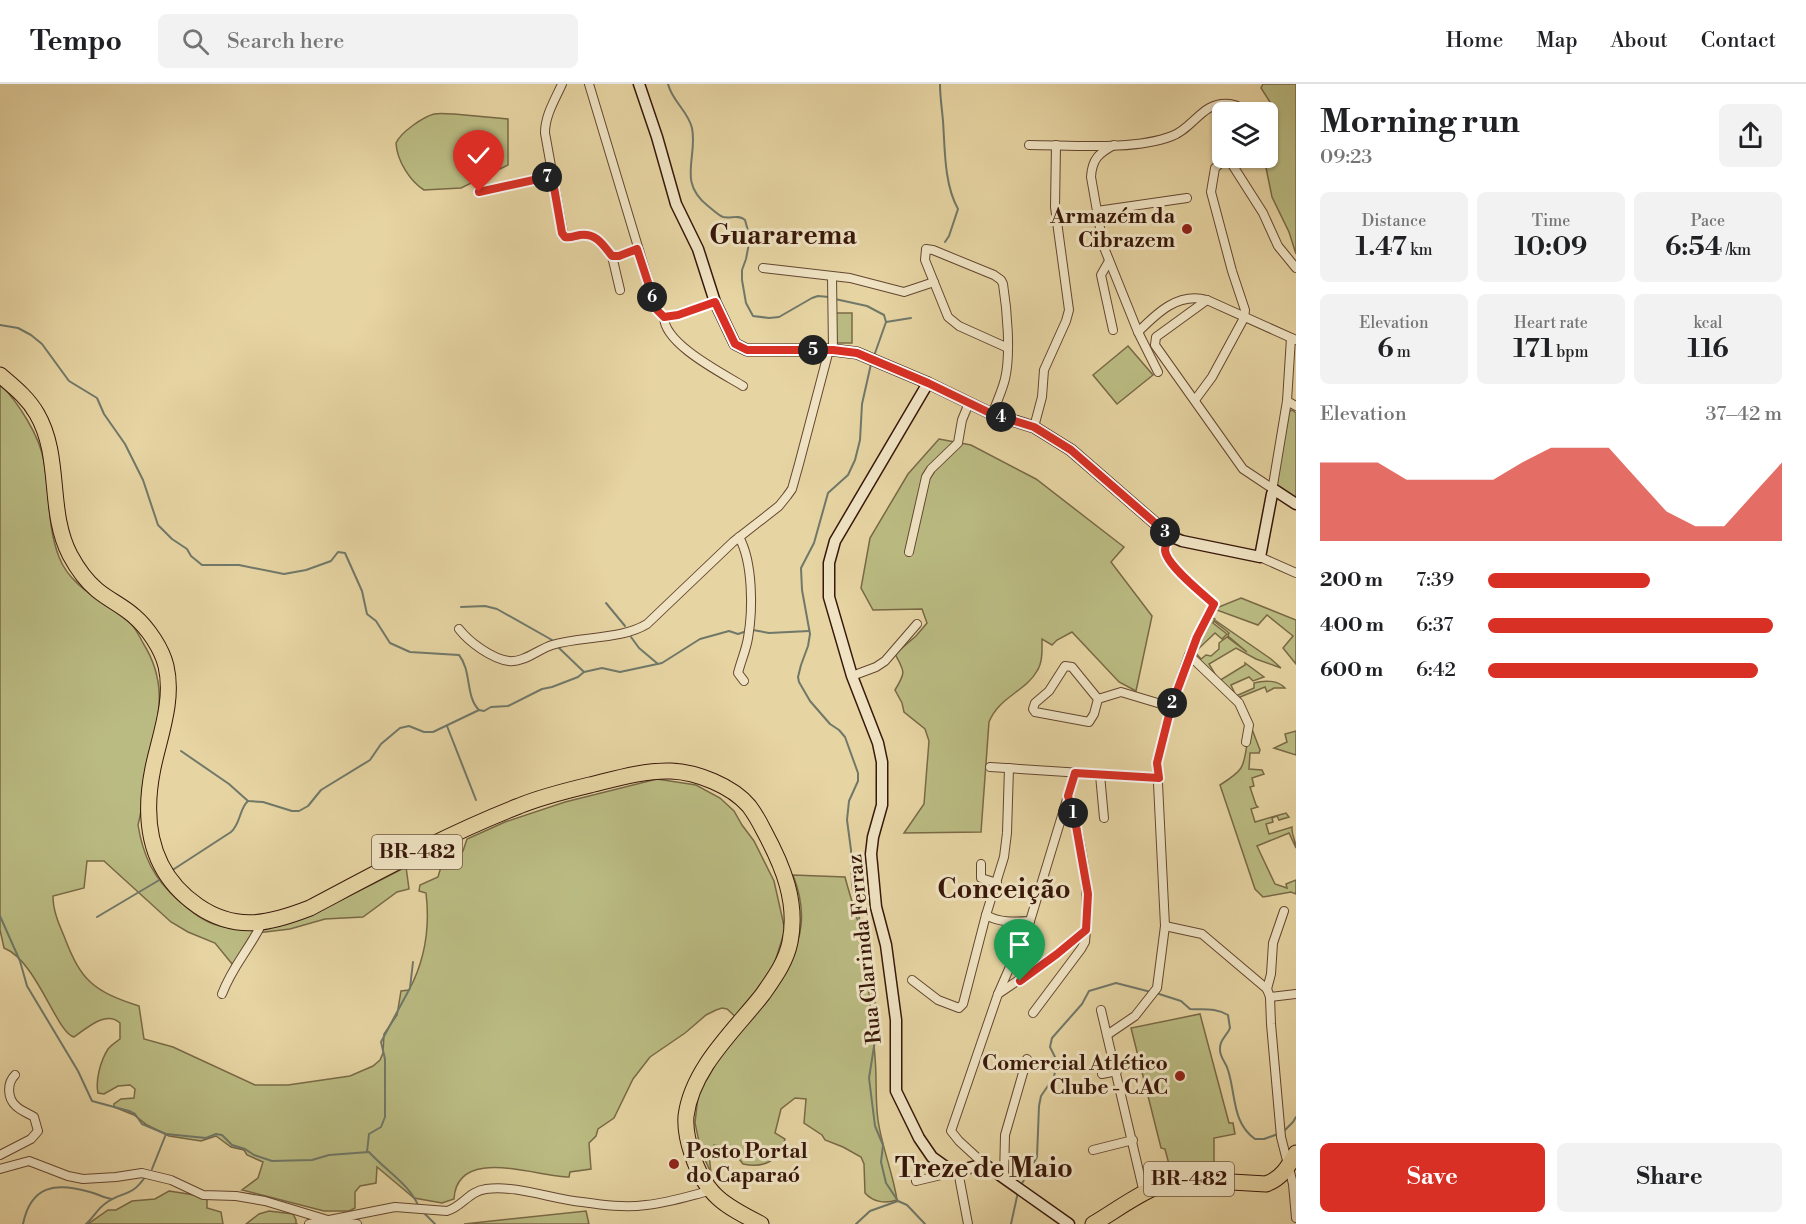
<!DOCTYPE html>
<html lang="en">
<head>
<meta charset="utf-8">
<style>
	:root { --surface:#fff; --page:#f2f2f2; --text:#202124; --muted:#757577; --line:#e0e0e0; --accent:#d93025 }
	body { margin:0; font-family:"Libre Bodoni",serif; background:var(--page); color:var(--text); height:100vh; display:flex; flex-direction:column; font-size:22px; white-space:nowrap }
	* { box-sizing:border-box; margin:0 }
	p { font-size:20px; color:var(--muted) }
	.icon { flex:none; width:33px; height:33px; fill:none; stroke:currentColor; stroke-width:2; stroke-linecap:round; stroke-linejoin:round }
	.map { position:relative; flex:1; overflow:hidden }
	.sheet { display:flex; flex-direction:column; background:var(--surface); width:510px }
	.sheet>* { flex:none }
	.fabs { position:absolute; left:1212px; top:18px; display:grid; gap:12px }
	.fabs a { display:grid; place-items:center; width:66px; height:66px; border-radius:9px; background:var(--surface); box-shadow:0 2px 4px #0004; font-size:30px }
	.pin { position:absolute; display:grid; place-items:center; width:51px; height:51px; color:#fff; margin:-62px -26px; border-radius:50% 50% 50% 0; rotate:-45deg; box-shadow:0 0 6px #0007 }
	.pin .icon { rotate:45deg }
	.km { position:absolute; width:30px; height:30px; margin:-15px; border-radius:50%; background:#222; color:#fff; font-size:16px; line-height:30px; text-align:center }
	.round { display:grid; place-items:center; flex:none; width:63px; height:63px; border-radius:9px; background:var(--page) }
	.overview { display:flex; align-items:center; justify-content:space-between; height:102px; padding:0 24px }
	h1 { font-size:33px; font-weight:700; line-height:45px }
	.figures { display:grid; grid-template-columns:repeat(3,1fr); gap:9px; height:102px; padding:6px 24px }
	.figures div { display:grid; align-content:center; border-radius:9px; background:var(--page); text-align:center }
	.figures b { font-size:26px; font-weight:700 }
	.figures small { font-size:16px; font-weight:400 }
	.figures p { font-size:16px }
	.chart { height:168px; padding:12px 24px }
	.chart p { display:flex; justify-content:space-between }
	.chart svg { width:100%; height:108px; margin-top:6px; fill:var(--accent); opacity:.7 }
	.primary-button { display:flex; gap:12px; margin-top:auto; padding:12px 24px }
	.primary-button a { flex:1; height:69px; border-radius:9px; background:var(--accent); color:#fff; font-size:24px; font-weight:700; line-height:69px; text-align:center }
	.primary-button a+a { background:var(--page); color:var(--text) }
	ul { padding:0 24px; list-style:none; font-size:20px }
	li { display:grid; grid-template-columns:96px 72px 1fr; align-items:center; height:45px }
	li i { height:15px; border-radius:8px; background:var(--accent) }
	header { display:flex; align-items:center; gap:36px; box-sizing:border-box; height:84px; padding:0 30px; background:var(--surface); border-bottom:2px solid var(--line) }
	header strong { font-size:28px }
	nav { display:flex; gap:33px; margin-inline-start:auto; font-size:21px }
	.search { width:420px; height:54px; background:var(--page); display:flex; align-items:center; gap:15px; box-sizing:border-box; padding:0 21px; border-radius:9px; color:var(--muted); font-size:22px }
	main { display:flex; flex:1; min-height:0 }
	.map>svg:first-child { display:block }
	.green { fill:#babb82; stroke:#796946; stroke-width:1.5 }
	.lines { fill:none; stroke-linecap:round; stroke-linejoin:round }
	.stream { stroke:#707869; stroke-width:2 }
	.street-casing { stroke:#644630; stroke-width:10 }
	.secondary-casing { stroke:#38170a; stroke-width:13 }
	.highway-casing { stroke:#38170a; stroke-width:17 }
	.street { stroke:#efe3c3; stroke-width:8 }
	.secondary { stroke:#efe3c3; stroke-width:10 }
	.highway { stroke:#e6d4a2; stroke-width:15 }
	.route-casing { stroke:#fff; stroke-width:12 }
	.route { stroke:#d93025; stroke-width:8 }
	.poi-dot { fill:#8f2418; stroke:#efe3c3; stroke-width:2 }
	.labels { text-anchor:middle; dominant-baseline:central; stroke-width:6; stroke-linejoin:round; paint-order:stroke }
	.shield { fill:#efe3c3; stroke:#6f5442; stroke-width:1.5 }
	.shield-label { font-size:20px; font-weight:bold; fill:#38170a }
	.poi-label { font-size:21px; font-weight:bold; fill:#38170a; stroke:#efe3c3; text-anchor:end }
	.street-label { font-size:21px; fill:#38170a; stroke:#efe3c3 }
	.district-label { font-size:27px; font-weight:bold; fill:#38170a; stroke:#efe3c3 }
</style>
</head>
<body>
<header>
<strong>Tempo</strong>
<div class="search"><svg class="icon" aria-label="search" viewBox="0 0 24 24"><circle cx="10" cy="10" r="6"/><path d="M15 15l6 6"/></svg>Search here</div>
<nav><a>Home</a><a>Map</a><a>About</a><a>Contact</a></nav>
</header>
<main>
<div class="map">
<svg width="1296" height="1140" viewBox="0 0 1296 1140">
	<rect width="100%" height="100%" fill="#e6d4a2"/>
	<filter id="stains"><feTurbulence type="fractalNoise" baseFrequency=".00333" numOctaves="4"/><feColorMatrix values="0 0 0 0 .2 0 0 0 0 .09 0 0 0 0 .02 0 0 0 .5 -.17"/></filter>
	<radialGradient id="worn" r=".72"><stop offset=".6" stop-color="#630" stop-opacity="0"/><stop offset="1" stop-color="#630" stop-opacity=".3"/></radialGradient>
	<g class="green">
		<polygon points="1263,0 1296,0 1296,170 1289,148 1272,113 1264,74 1268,74 1268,47 1277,29 1261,4"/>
		<path d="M454,30L508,35V81L461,104L424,106C410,97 397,77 396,59C401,48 423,33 434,30C441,29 447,30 454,30Z"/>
		<rect x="834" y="229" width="18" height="30"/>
		<polygon points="1128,262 1153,291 1117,320 1093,291"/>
		<path d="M0,300C18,318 40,352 44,378C50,409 47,442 59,473C71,505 107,518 131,540C136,545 140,553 143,559C169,600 158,634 150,678C146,699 143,720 138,741C143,772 154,795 178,816C191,827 203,838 220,842C275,855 358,807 406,783L409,805L397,808L363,833L325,835L290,845L257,849L233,881L215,859L188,848L171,838L104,777H87L84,804L53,812C53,826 58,838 64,852C81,897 93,907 139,922L144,955L173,963L255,1001H288L350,992L373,982L380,976L383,969L384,950L397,931L401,907L409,906C425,876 430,842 426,809L419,807L420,801L438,793L441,783L463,767L467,755L505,738L565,718L657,695L696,701L720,714L734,727L742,741L754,757L774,797L785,846L773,884L737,934L727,925L722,924L716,926L706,931L685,949L650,973L633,995L614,1034L598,1045L596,1052L589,1059L591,1085L570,1088L569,1093C537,1093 457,1061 454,1115L442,1119L414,1114L377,1083L376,1099L360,1102L355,1108V1124L349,1127H324L242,1106L258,1094L263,1078L247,1071L244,1066L231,1063L216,1052L201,1057L169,1052L147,1041L134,1031L114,1023V1020L121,1015L134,1014L135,1005L130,1001L118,1002L104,1010L98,1009C95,996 101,976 108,965C111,961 116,958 120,955V939C106,926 87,944 74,953C57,950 37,877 4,864L0,846Z"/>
		<polygon points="1292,326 1296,329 1296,416 1275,403 1289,328"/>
		<path d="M939,355L971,361L1036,395L1124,463L1111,478L1152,532L1136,607L1119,598L1072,548L1057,556L1052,561L1042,555C1042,565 1043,578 1037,587C1026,607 999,613 989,638L981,748L904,749L924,720L929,657L925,645L904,628L902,619L895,606C906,588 905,588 895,570L916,552L927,539L922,525L873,526L861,504L870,454L908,390Z"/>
		<polygon points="1241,514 1296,536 1296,580 1283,564 1293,552 1267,531 1258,541 1214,525"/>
		<path d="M1209,532L1215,535L1213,539L1227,550L1222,555L1215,549L1195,568L1201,575L1206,571L1211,572L1219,565V559L1227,553L1247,568L1228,552L1229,549L1215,538L1216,537L1271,575L1281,584L1256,575L1236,564L1209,580L1219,597L1245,581V579L1264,593L1253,597L1249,593L1231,601L1236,612L1254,604V599C1264,596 1278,596 1285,604H1274L1267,608L1265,603L1240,613L1246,630L1192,568Z"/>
		<path d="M1250,640L1260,666L1259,669H1250L1249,685L1262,686L1264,690L1252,694L1254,702L1250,703L1256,721L1258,723L1251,725L1255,738L1286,729L1289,733L1279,736L1277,732L1272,734L1273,738L1266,740L1269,750L1292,743C1291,750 1296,757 1296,764L1289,749L1257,762L1275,800L1287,804L1286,800L1296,796V810L1291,808L1263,813L1255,805L1220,701C1242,687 1244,685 1247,659H1250Z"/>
		<polygon points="1296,647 1296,671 1274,664 1287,658 1285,650"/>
		<path d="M793,791L845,793C850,813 860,840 863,859C868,897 872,935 875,973C877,994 875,1015 878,1036C882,1064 893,1089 897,1116C885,1120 873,1118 865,1109L864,1080L861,1073L843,1063L825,1056L822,1051L804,1039L806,1015L795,1014L781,1025L775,1049L785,1055C779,1076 766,1085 743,1080L736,1071L726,1068L723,1063L714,1061L709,1070L711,1089L701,1067L695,1039L698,1012L709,987L787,886C803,852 807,827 793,791Z"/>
		<polygon points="1200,930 1229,1039 1233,1039 1235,1050 1214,1054 1214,1089 1171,1088 1165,1065 1161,1064 1131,944"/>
		<polygon points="169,1107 207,1113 207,1124 221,1128 223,1140 88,1140 108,1126 116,1126 132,1117 155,1115"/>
		<polygon points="269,1127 293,1130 296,1136 296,1140 298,1140 246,1140 259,1130"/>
		<polygon points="586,1127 589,1140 464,1140"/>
	</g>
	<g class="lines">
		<g class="stream">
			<path d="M668,0C672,17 688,27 692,44C698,73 677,98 708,122C712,125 718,131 723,133C731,135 738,130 745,136L750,154L746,175L742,186V196L746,219L753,232L769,234L779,233L812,214L818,212L829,213"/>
			<path d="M940,0C940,13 942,25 943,37C945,65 944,100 958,125L949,152L945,158"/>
			<polyline points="835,215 867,222 884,231 886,238 874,272"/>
			<polyline points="886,238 911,234"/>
			<path d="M0,241L18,244L31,251L42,260L69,297L97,314L104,330L125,360L143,396L158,441L172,455L187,465L191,472L202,481H239L284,490L306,486L331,477L338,468L345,469L362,507L367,530L376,537L390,559L410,568L459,571C472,587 465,612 479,626"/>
			<polyline points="871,280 862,320 860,356 855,376 848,391 828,409 814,459 801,484 802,506 810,550 808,562 801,581 798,593 799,598 810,617 830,640 839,646 845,653 858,689 858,697 849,717 847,736 851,766 852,801 859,832 863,874 877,926 876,950 869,994 875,1042 883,1061 881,1078 886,1099 898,1117 907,1121 925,1140"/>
			<polyline points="606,519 625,542"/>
			<polyline points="461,523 485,522 497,525 552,556"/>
			<polyline points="753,546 769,549 809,547"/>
			<polyline points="631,553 639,564 658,580"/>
			<polyline points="558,563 584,588"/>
			<polyline points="447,642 476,716"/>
			<polyline points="181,667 229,700 248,717 263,718 292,727 299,727 308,722 321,706 370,676 381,660 400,644 409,642 424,648 433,648 479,626 484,627 491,623 508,622 542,605 552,603 578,593 584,588 602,584 620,588 662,579 700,555 729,547 738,550 747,547"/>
			<path d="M171,787L231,748C241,739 239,725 248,717"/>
			<path d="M0,832L20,877L27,902L78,987L92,1017L129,1027L135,1030L142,1040L166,1050L206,1054L216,1050L222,1051L232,1061L245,1065L254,1071L272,1077L312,1076L329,1071L369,1068C385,1086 412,1102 419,1124"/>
			<polyline points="97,833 161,795"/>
			<path d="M1156,909L1181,917L1190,925C1203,926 1215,923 1228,931L1230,944C1227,952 1220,955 1220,964C1219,973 1226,978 1228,986C1236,1011 1232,1039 1255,1055H1264L1278,1050"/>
			<polyline points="1283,1048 1293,1038 1296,1033"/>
			<polyline points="367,1068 369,1050 381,1043 385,1033 385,975 381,958 410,904 413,878"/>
			<polyline points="152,1085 166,1050"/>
			<polyline points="1020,1103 1037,1073 1039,1022 1041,1012 1054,993 1057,977 1050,963 1052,954 1082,920 1089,907 1116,899 1151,908"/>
			<polyline points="423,1128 435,1140"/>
			<path d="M23,1140C31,1101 56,1098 90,1108C98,1110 104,1114 112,1115"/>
			<path d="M86,1140C94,1133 97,1125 106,1119C122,1107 131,1114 145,1093"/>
			<polyline points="856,1140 870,1127 898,1117"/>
			<polyline points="1011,1140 1018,1108"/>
		</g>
		<g class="street-casing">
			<g id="street">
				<path d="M562,0C555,16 545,31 545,49L563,149L565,153C571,154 574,152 580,151C597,149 603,161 612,172H619L637,165"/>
				<polyline points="589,0 657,226 664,233 669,233 715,218"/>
				<path d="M1029,61C1071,61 1133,67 1172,52C1193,45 1203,16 1230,20C1236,21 1241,23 1246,28"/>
				<path d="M1114,61C1099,69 1092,75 1091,93L1103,161L1138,248L1158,288"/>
				<polyline points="1228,74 1263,129 1278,162 1296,184"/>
				<polyline points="479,108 552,92"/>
				<polyline points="1097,127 1187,114"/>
				<polyline points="612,172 620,206"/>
				<polyline points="1109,177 1101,191 1113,246"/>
				<polyline points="763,184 850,194 904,208 934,198"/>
				<polyline points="832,193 833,266"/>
				<polyline points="1207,216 1156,253 1155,261 1243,385 1273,405"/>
				<path d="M664,233C664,260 722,289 743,302"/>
				<path d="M1138,248C1157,229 1178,208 1207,216L1296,256"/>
				<polyline points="1195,316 1212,293 1244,234 1245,226 1232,187 1211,108 1215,84 1226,74"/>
				<polyline points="1287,317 1296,322"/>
				<path d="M992,330C997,318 1002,307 1005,295C1011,270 1007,225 1003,200L1001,196L994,191L933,166L926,165L925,176L948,233L959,242L1008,264"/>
				<polyline points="1034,343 1042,313 1044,286 1066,237 1069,226 1055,123 1056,61"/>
				<polyline points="1272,407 1287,317 1291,254"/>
				<path d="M739,453C753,478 753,526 748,554C746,566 741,577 738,589L744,597"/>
				<polyline points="909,468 926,393 931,385 958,359 962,336 969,319"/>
				<polyline points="1260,473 1296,489"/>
				<path d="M459,545C469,558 492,575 509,577C523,579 539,565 552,561C581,552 621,556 647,540L733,458L779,422L787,412L792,405L799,380L829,266"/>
				<polyline points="1189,571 1239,619 1249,641 1246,658"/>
				<polygon points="1065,582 1072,583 1098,615 1094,630 1089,638 1035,628 1033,625 1035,619 1049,607"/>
				<polyline points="852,592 876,583 885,577 917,540"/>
				<polyline points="1098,615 1121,608 1171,623"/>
				<polyline points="990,683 1159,694"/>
				<polyline points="1100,691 1104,734"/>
				<polyline points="981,780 981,794 997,799"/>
				<path d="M986,831C1000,839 1014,838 1030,837"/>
				<polyline points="1165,842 1202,850 1267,905 1270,913 1271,940 1281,1053 1293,1100 1296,1134"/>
				<polyline points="912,896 938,916 959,924 963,920 986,831 1004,773 1007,749 1009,684"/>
				<polyline points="1267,905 1271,890 1273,859 1284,827"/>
				<path d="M222,910C233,881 249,866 262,839"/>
				<path d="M998,910L1057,870L1086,846C1090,801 1081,756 1069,713"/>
				<polyline points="1270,913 1296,910"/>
				<polyline points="1101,926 1144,1109"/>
				<polyline points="1033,929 1081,865 1085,858 1086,846"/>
				<path d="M1107,951L1135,932L1157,904L1165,842L1157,679L1171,623L1189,571L1206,534L1214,520C1203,510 1166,481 1165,466C1165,462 1168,456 1170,452"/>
				<polyline points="1102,990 1117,987"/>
				<polyline points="1093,1066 1133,1056"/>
				<path d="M0,1071L31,1055L38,1047L34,1033C28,1029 21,1027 16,1022C7,1014 7,999 15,991"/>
				<polyline points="984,1080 959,1057 951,1047 998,910 1030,837 1075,689"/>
				<polyline points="0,1085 29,1077 68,1092 83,1095 116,1093 142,1089 171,1096 203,1111 236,1112 265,1117 331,1137 357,1140"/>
				<polyline points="1004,1094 1005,1051 1027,975"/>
				<polyline points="916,1097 958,1087 968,1140"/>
				<path d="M309,1140L395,1123L447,1127C462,1123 469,1107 486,1105C518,1101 551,1115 582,1118C603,1121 625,1124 646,1121C668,1119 689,1112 709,1107"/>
			</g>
		</g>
		<g class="secondary-casing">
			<g id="secondary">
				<polyline points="639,0 657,53 676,120 698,165 715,218 735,260 747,266 833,266 857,269 928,299 992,330 1034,343 1071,366 1170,452 1182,457 1260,473 1272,410"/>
				<polyline points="928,299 835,457 829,479 829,513 852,592 878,659 882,678 882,721 873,753 871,770 876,823 886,861 896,936 896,1007 919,1054 932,1073 946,1083 958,1087 984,1080 1069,1140"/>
				<polyline points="1273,405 1296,420"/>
			</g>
		</g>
		<g class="highway-casing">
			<g id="highway">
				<path d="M0,291C14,303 28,314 37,330C62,373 47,427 70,471C77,484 85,496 97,506C109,516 123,522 134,532C148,544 162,565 166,582C174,616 160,651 153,684C142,738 150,789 198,822C236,848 269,840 310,824C378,788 447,750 519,722C543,712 569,706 594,700C618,694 646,686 671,687C697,688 732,702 749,722C755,730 760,739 764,747C783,782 798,818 790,858C786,878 774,894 763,910C735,946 692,984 686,1032C685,1045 688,1058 692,1070C705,1111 725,1122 761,1140"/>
				<path d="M1093,1140C1120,1124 1148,1102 1180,1095L1266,1100C1282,1094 1288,1083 1296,1069"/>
			</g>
		</g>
		<use href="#street" class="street"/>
		<use href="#secondary" class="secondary"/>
		<use href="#highway" class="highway"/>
	</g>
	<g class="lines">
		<g class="route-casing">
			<path id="route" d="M479,108L552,92L562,149L565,153C571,154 574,152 580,151C597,149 603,161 612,172H619L637,165L657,226L664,233L678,231L715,218L735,260L747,266H833L857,269L928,299L992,330L1034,343L1071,366L1170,452C1168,456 1165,462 1165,466C1166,481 1203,510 1214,520L1197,553L1171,623L1157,679L1159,694L1075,689L1068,712L1075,736L1088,810L1086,846L1057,870L1020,897"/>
		</g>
		<use href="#route" class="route"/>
	</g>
	<g class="poi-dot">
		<circle cx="1187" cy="145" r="6"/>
		<circle cx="1180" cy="992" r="6"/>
		<circle cx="674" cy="1080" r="6"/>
	</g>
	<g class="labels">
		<g class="shield">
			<rect x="372" y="751" width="90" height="34" rx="4.5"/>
			<rect x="1144" y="1078" width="90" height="34" rx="4.5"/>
		</g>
		<g class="shield-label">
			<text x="417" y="768">BR-482</text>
			<text x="1189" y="1095">BR-482</text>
		</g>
		<g class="poi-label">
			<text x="1175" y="133">Armazém da<tspan x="1175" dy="24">Cibrazem</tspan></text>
			<text x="1168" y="980">Comercial Atlético<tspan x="1168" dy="24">Clube - CAC</tspan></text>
			<text x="686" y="1068" text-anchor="start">Posto Portal<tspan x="686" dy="24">do Caparaó</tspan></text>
		</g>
		<g class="street-label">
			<text transform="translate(865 865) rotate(-96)">Rua Clarinda Ferraz</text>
		</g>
		<g class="district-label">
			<text x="783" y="152">Guararema</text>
			<text x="1004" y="806">Conceição</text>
			<text x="984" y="1085">Treze de Maio</text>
		</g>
	</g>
	<rect width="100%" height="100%" filter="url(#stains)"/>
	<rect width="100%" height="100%" fill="url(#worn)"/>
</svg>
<div class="fabs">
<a><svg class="icon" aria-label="layers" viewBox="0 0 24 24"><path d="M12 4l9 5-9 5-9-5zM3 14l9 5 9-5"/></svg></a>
</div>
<div class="pin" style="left:1020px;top:897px;background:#1e9e55"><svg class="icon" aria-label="arrive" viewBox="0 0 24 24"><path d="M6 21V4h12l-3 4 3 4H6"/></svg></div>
<div class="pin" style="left:479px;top:108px;background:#d93025"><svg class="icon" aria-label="check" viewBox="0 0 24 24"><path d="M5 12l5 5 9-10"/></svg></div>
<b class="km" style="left:1073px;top:729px">1</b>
<b class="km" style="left:1172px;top:619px">2</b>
<b class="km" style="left:1165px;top:448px">3</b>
<b class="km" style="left:1001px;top:333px">4</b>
<b class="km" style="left:813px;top:266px">5</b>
<b class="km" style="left:652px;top:213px">6</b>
<b class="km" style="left:547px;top:93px">7</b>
</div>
<section class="sheet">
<div class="overview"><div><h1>Morning run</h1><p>09:23</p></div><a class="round"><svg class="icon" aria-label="share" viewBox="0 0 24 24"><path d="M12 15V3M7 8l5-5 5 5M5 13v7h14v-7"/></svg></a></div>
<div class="figures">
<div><p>Distance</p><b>1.47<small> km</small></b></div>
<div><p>Time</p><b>10:09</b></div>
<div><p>Pace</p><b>6:54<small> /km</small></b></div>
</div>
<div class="figures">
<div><p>Elevation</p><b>6<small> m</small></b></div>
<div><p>Heart rate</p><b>171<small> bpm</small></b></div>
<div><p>kcal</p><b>116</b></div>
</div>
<div class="chart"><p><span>Elevation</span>37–42 m</p>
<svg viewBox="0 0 160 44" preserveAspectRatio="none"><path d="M0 44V12L10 12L20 12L30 19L40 19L50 19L60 19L70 12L80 6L90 6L100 6L110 19L120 32L130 38L140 38L150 25L160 12V44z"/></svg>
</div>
<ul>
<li><b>200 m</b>7:39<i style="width:55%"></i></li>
<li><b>400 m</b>6:37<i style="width:97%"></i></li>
<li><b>600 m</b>6:42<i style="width:92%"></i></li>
</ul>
<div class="primary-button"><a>Save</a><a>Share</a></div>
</section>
</main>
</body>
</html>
